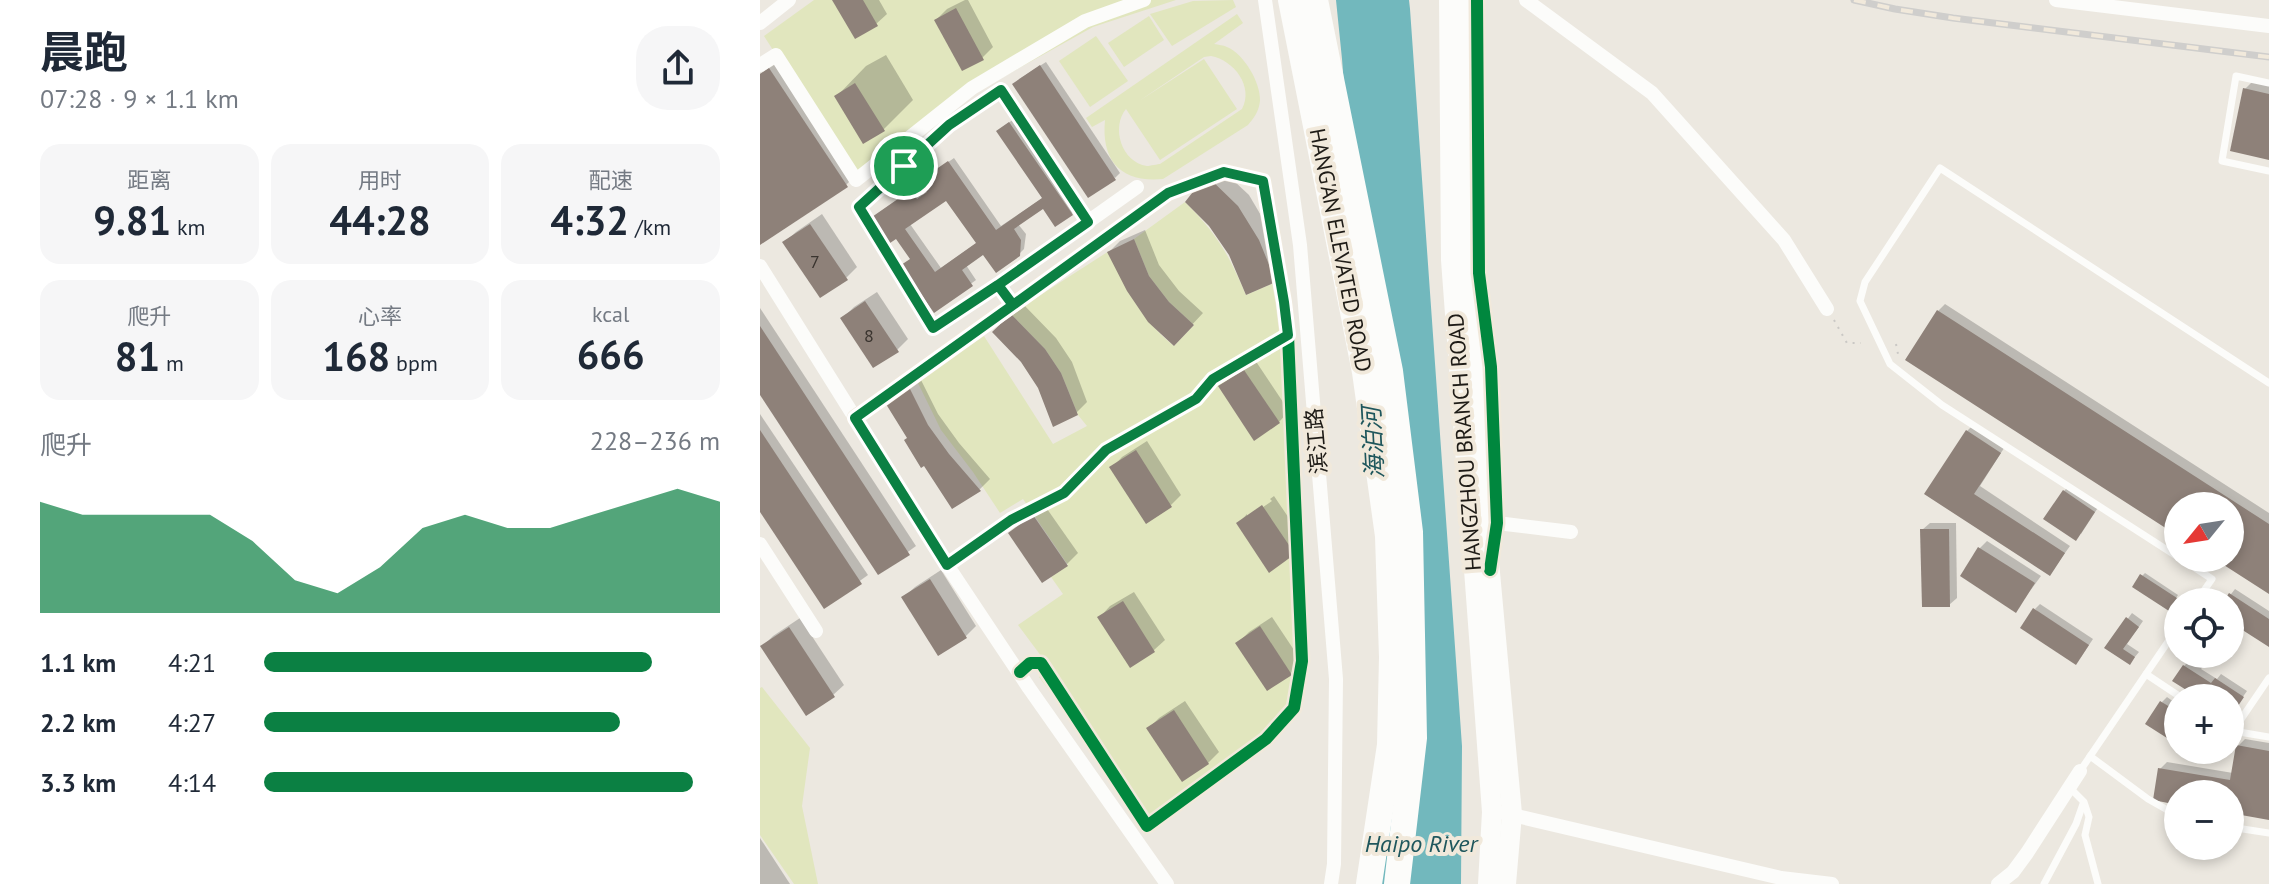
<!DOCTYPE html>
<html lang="zh">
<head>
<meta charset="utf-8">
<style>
	:root { --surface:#fff; --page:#f6f6f7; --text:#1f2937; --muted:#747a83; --accent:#0b8043 }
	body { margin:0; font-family:"PT Sans","Noto Sans SC",sans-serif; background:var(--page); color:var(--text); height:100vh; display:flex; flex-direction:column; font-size:30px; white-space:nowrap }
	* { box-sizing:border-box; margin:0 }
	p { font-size:26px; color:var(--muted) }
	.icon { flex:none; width:44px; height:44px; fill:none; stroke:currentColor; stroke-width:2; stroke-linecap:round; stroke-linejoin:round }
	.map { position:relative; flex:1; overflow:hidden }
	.drawer { display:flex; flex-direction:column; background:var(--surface); width:760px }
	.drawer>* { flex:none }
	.needle { width:52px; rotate:240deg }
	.buttons { position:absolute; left:1404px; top:492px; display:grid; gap:16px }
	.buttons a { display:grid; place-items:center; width:80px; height:80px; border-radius:50%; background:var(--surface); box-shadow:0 4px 12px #0003; font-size:40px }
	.pin { position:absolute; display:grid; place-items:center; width:68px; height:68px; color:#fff; margin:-34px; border:4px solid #fff; border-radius:50%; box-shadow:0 2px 8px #0007 }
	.round { display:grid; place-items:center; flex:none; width:84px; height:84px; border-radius:32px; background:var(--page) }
	.headline { display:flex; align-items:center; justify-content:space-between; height:136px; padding:0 40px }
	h1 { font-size:44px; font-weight:700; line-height:60px }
	.stats { display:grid; grid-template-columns:repeat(3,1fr); gap:12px; height:136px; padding:8px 40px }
	.stats div { display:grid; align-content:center; border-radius:20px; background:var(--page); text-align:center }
	.stats b { font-size:40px; font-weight:700 }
	.stats small { font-size:22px; font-weight:400 }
	.stats p { font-size:22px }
	.chart { height:224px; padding:16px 40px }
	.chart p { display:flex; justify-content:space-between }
	.chart svg { width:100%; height:144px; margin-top:8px; fill:var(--accent); opacity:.7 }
	ul { padding:0 40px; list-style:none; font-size:26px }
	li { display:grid; grid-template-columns:128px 96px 1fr; align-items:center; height:60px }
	li i { height:20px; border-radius:10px; background:var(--accent) }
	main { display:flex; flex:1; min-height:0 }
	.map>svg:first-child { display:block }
	.green { fill:#e1e6be; fill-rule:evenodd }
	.water { fill:#72b8bd }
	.shadow { fill:#0003; fill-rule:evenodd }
	.building { fill:#8e8179; fill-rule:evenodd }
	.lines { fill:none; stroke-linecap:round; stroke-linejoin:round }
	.path { stroke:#cac8c5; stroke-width:2; stroke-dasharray:2 6; stroke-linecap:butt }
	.lane { stroke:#fcfcfa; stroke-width:7 }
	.street { stroke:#fcfcfa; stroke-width:14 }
	.secondary { stroke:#fcfcfa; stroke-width:20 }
	.highway { stroke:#fcfcfa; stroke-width:26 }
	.rail-casing { stroke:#cfcecc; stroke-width:7 }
	.rail { stroke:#f1e9db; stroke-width:4; stroke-dasharray:12; stroke-linecap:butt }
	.cycleway-casing { stroke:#f1e9db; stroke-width:17 }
	.cycleway { stroke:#00873e; stroke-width:12 }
	.route-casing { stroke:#fff; stroke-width:16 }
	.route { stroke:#0b8043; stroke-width:10 }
	.labels { text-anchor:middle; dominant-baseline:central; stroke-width:8; stroke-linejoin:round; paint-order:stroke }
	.number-label { font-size:18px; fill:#3a342f }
	.street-label { font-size:22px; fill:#1e1b16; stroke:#f1e9db }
	.water-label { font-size:24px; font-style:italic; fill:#1e565c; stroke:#f1e9db }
</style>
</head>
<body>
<main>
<section class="drawer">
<div class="headline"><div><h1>晨跑</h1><p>07:28 · 9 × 1.1 km</p></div><a class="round"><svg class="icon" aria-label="share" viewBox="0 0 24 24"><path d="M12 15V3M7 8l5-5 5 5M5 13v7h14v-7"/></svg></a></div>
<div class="stats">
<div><p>距离</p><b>9.81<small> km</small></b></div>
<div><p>用时</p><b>44:28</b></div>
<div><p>配速</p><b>4:32<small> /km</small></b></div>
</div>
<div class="stats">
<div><p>爬升</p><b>81<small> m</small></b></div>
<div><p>心率</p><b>168<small> bpm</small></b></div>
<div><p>kcal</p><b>666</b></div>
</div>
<div class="chart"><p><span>爬升</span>228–236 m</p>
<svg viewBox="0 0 160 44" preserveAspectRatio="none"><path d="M0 44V10L10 14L20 14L30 14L40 14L50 22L60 34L70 38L80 30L90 18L100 14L110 18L120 18L130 14L140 10L150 6L160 10V44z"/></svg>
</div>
<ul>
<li><b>1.1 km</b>4:21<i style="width:85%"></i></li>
<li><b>2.2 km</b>4:27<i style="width:78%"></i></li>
<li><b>3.3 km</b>4:14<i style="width:94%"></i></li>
</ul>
</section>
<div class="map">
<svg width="1509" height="884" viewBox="0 0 1509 884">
	<rect width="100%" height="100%" fill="#ece8e0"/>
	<g class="green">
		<polygon points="54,0 416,0 333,27 218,91 96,180 4,36"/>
		<polygon points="473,0 476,7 412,46 390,14 433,1"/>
		<path d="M477,14L483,23L454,44C459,45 463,45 467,47C484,54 501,83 500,101C499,111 494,118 488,125L403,179C361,183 341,161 345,120L332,127L326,118ZM451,56C474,60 494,87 482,109L400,164C399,164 389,166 387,166C361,162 351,127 366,109L400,160L477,109L444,59L379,101L444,57Z"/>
		<polygon points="389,16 404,40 364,67 348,43"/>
		<polygon points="336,36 368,81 330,107 299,61"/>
		<path d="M425,202C457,234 468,253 486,295L516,282L530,442L542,661L534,708L506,739L387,821L279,677L290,668L258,625L303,594L291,577L308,565L263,499L240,513L213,472L181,430L157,381L224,336L293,444L327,426L318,415L301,373L285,349L251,314L349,251C366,290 381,319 414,346L434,325L409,302L389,276L374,239Z"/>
		<polygon points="2,687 50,748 42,806 58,884 34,884 0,835 0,688"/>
	</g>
	<polygon class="water" points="576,0 649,0 650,9 702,746 701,884 615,884 626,628 582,59"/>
	<g class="shadow">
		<polygon points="74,0 119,0 127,14 116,24"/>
		<polygon points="205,0 208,0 233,47 222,58 176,20 187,9"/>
		<polygon points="126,55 153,100 123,130 77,96 106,66"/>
		<polygon points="286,62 360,173 355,178 259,79"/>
		<polygon points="17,63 93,178 86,185 0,239 0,74"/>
		<polygon points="1492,82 1509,86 1509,158 1485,89"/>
		<path d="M254,119L316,209L312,214L284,206L258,224L266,234L264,249L259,254L224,252L206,265L216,280L175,310L152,258L117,214L156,186L163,195L168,191L167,177L194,158L241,226L284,197L244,126ZM187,198L218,242L181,268L150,224Z"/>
		<polygon points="458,166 489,195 509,229 514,280 471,254 448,176"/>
		<polygon points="62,214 97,267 86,278 25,242 36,232"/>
		<polygon points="385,230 399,265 419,291 443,313 414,344 349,252 360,241"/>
		<polygon points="117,292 148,339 137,350 83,318 94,307"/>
		<polygon points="263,304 296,338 312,362 327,402 316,413 280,387 263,361 235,332"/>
		<polygon points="1185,304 1509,513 1509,592 1457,558 1470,558 1470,506 1418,506 1418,533 1178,311"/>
		<polygon points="0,308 156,546 119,573 0,391"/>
		<polygon points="495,360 529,411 519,422 461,387 472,376"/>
		<polygon points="157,372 178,414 199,443 230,479 220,489 192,506 123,396"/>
		<polygon points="0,414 108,575 65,606 0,509"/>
		<polygon points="1214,424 1246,445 1220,486 1310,546 1290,574 1167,493 1207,431"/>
		<polygon points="387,441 421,495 411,505 352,468 362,457"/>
		<polygon points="1309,486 1339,506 1321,534 1304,491"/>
		<polygon points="514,496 545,542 534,553 478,524 487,514 487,518 512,501 510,499"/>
		<polygon points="285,506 318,553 307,564 283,581 250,534 261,523"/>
		<polygon points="1170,523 1196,523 1197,598 1189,605 1162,530"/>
		<polygon points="1227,541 1281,576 1256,610 1202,575 1220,548"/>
		<polygon points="181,570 216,626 205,637 144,597 155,587"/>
		<polygon points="1385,573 1418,595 1411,605 1382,576"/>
		<polygon points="1475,589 1509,611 1509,644 1474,622 1470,627 1470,602 1465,602"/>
		<polygon points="374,592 405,640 394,650 371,666 340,617 350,606"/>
		<polygon points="1280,604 1333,639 1321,657 1275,609"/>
		<polygon points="1372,613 1383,621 1367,644 1379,652 1374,658 1347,647"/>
		<polygon points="512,617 542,662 531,673 508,688 478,643 489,632"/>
		<polygon points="40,618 84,685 73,695 3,646 13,636"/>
		<polygon points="1432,654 1453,654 1441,669 1457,679 1461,674 1487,691 1470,715 1470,698 1443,698 1424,666 1432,658"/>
		<polygon points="1407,697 1418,705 1418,743 1402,702"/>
		<polygon points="425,701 459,752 448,763 423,780 389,728 399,718"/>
		<polygon points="1485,739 1509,743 1509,818 1470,811 1470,794 1418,794 1418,802 1400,769 1407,762 1473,773 1478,746"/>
		<polygon points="1430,750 1445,750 1439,756"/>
		<polygon points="0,838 30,884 0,884"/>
	</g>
	<g class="building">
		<polygon points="72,0 103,0 118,26 95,39"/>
		<polygon points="196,8 224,60 202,71 174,20"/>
		<polygon points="280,65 356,180 328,198 252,84"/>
		<polygon points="9,68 88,187 0,245 0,74"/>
		<polygon points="95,83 125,131 103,144 74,96"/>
		<polygon points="1483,88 1509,94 1509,160 1470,151"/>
		<path d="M249,122L313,215L295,227L283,209L254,229L261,240L260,256L236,273L223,255L202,270L213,286L174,313L141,265L150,259L136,239L127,245L109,219L151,190L157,199L167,192L159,181L188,161L236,230L282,198L236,131ZM186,201L216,243L175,272L145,229Z"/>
		<polygon points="446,175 478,206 499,240 516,282 486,295 469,255 449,226 425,202"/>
		<polygon points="50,224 88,280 60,298 22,242"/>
		<polygon points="374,239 389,276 409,302 434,325 414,346 388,322 367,291 347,252"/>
		<polygon points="105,301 139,352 113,368 80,318"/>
		<polygon points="1177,310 1509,524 1509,594 1453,558 1470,558 1470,506 1418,506 1418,536 1145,360"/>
		<polygon points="251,314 285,349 301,373 318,415 293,427 278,388 261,362 232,332"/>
		<polygon points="0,326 150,555 118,575 0,395"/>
		<polygon points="484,370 520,423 494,441 458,386"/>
		<polygon points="146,381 168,425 189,454 221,491 192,509 164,466 161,468 144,440 147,438 121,396"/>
		<polygon points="0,430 102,584 64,609 0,512"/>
		<polygon points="1206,430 1241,453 1214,494 1305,553 1290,576 1164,494"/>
		<polygon points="376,450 412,507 386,524 349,467"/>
		<polygon points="1303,490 1335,512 1316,541 1283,519"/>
		<polygon points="502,505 535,554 509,573 476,523"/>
		<polygon points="273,515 308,566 282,583 248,533"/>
		<polygon points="1160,529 1189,529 1190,607 1162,607"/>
		<polygon points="1218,547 1275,583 1256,613 1200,576"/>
		<polygon points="1380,574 1417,598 1409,611 1372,587"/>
		<polygon points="170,579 207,638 178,656 141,597"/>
		<polygon points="1469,593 1509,619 1509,647 1470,622 1470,602 1463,602"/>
		<polygon points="363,601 395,652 370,668 337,617"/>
		<polygon points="1273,608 1329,645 1316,665 1260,628"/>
		<polygon points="1366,617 1379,627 1363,649 1375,657 1370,665 1344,648"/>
		<polygon points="500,626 532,675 507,691 475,643"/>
		<polygon points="29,627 75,697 46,716 0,646"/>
		<polygon points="1430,654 1453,654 1444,668 1427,658"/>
		<polygon points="1423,665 1451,683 1455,678 1484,697 1470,718 1470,698 1439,698 1412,681"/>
		<polygon points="1400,701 1418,712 1418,745 1385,724"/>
		<polygon points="414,710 449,764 422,782 386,728"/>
		<polygon points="1476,745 1509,751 1509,820 1470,813 1470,794 1418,794 1418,805 1393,800 1398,768 1470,780"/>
	</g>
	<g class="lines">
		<g class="path">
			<polyline points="1074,320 1087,343 1101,343"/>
			<polyline points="1136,344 1139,359"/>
		</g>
		<g class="lane">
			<polyline points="1509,83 1476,76 1462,161 1509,171"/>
			<polyline points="1418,557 1182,405 1130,364 1100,301 1105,282 1180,168 1509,383"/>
			<polyline points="1420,558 1452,579 1436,602"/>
			<polyline points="1386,674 1422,698"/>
			<polyline points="1470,729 1473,731 1509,678"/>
			<polyline points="1473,731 1509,737"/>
			<polyline points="1330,756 1388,799 1418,816"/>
			<polyline points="1320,771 1418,627"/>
			<polyline points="1309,787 1324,802 1329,817 1325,835 1338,884"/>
			<polyline points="1470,827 1509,833"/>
			<polyline points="1284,884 1316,824 1323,804"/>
		</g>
		<g class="street">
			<polyline points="505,0 540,245 576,679 574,864 571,884"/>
			<polyline points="766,0 892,93 1024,240 1067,309"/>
			<polyline points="1296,0 1509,26"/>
			<polyline points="0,23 29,0"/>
			<polyline points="718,64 719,273 731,367 737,523 733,546"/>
			<polyline points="0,65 16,55 96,180 212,88 325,21 384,0"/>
			<path d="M328,222L241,90L189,125L99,207L173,328C242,282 310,235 377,187"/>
			<polyline points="0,266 187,565 269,688 407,884"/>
			<polyline points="95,418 408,193 464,172 503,181 524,302 528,335 542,661 534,708 506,739 387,826 281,663 270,663 260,672"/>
			<polyline points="737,523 811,532"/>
			<polyline points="0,544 56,631"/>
			<polyline points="187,565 251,520 304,493 346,450 436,399 453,379 528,335"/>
			<polyline points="744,813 1021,878 1072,884"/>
			<polyline points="1238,884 1253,872 1267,853 1320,771"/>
		</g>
		<g class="secondary">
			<polyline points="689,0 691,260 732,812 728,884"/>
			<polyline points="708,0 707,257 723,496 752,814 746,884"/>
		</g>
		<g class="highway">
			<polyline points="531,0 605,372 628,536 632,657 630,745 609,884"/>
			<polyline points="555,0 630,371 650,532 654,738 637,884"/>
		</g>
		<g class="rail-casing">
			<polyline id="rail" points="1094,0 1135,9 1193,18 1509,57"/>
		</g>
		<use href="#rail" class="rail"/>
		<g class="cycleway-casing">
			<g id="cycleway">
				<polyline points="717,0 719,273 731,367 737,523 730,570"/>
				<polyline points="95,418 408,193 464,172 503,181 524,302 528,335 542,661 534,708 506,739 387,826 281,663 270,663 260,672"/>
			</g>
		</g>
		<use href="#cycleway" class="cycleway"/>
	</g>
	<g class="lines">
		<g class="route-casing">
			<polyline id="route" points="144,166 99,207 173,328 238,285 253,305 95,418 187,565 251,520 304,493 346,450 436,399 453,379 528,335 524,302 503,181 464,172 408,193 253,305 238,285 328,222 241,90 189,125 144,166"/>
		</g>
		<use href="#route" class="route"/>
	</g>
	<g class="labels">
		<g class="number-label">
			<text x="55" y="261">7</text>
			<text x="109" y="335">8</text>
		</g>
		<g class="street-label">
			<text transform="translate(581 250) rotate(79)">HANG'AN ELEVATED ROAD</text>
			<text transform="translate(556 441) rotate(-95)">滨江路</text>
			<text transform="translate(704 442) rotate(-94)">HANGZHOU BRANCH ROAD</text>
		</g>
		<g class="water-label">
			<text transform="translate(613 443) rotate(-93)">海泊河</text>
			<text x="661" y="843">Haipo River</text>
		</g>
	</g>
</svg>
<div class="buttons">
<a><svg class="needle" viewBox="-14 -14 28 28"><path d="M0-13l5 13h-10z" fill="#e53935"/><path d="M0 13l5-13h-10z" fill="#747a83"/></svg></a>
<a><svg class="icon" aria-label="locate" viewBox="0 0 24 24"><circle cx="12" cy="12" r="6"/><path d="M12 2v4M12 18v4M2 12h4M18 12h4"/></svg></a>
<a>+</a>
<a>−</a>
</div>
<div class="pin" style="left:144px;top:166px;background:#1e9e55"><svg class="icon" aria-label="arrive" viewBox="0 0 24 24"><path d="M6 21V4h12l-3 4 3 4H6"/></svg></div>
</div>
</main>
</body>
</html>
